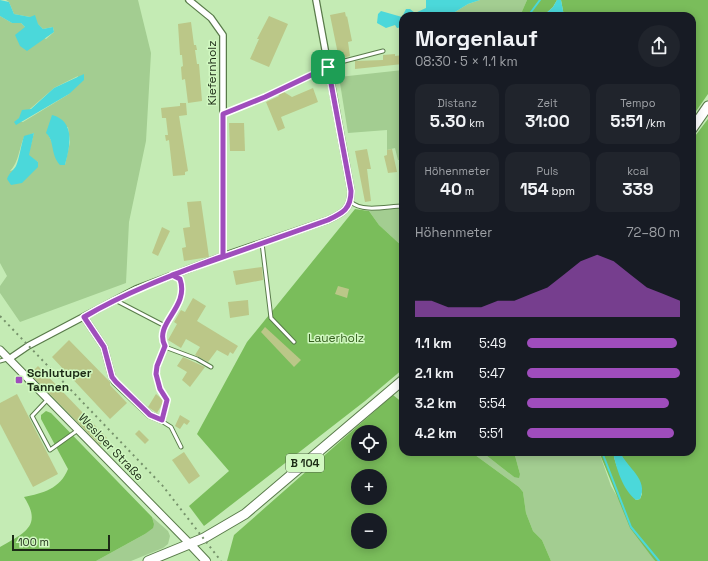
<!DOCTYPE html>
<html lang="de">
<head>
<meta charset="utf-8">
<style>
	:root { --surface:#171b24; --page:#20242c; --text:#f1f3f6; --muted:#9ea1a6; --accent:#9f4dbc }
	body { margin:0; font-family:"Space Grotesk",sans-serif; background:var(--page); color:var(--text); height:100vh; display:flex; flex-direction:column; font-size:15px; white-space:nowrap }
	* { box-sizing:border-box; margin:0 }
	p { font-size:13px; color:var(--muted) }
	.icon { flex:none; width:22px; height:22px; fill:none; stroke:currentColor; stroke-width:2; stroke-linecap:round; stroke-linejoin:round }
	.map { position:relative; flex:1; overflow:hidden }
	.panel { position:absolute; left:399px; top:12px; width:297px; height:444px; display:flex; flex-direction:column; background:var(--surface); border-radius:12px; box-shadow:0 2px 10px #0003 }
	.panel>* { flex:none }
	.tools { position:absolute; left:351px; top:425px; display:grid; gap:8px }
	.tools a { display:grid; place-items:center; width:36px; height:36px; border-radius:50%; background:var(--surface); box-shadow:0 2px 10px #0003; font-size:20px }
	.scale { position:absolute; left:12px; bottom:10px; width:98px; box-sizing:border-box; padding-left:4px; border:2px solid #1c2b16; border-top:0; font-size:11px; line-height:14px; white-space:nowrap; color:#1c2b16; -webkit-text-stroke:3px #d1f8c1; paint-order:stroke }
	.pin { position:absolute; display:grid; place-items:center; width:34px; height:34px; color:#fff; margin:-17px; border-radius:8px; box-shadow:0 2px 6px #0006 }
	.round { display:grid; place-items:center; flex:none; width:42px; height:42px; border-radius:21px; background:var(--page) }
	.summary { display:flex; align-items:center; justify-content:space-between; height:68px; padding:0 16px }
	h1 { font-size:22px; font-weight:600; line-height:30px }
	.metrics { display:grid; grid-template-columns:repeat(3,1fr); gap:6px; height:68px; padding:4px 16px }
	.metrics div { display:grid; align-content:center; border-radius:10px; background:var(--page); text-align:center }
	.metrics b { font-size:17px; font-weight:600 }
	.metrics small { font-size:11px; font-weight:400 }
	.metrics p { font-size:11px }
	.chart { height:112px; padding:8px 16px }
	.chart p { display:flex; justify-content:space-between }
	.chart svg { width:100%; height:72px; margin-top:4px; fill:var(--accent); opacity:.7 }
	ul { padding:0 16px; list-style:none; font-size:13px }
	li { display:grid; grid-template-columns:64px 48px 1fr; align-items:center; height:30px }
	li i { height:10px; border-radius:5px; background:var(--accent) }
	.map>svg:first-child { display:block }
	.green { fill:#a3cd91; fill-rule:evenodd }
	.forest { fill:#7abd5b; fill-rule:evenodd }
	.water { fill:#4bd8da }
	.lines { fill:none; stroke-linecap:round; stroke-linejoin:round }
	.stream { stroke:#4bd8da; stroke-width:2 }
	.building { fill:#bbc788 }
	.service-casing { stroke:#597b4a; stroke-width:5 }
	.minor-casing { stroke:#597b4a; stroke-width:8 }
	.tertiary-casing { stroke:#597b4a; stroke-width:9 }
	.secondary-casing { stroke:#597b4a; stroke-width:10 }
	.primary-casing { stroke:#597b4a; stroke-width:11 }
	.service { stroke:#fff; stroke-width:3 }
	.minor { stroke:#fff; stroke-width:5.5 }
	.tertiary { stroke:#fff; stroke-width:7 }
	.secondary { stroke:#fff; stroke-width:8 }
	.primary { stroke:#fff; stroke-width:9 }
	.rail { stroke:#75916a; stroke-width:2; stroke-dasharray:2 4; stroke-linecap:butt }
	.route-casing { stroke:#fff; stroke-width:8 }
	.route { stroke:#9f4dbc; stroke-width:5 }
	.poi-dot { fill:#9f4dbc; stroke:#d1f8c1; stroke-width:1.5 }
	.labels { text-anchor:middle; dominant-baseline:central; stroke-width:3; stroke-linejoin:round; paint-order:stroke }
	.shield { fill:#d1f8c1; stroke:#526849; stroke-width:1 }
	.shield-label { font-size:11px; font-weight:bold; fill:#1c2b16 }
	.street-label { font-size:12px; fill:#1c2b16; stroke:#d1f8c1 }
	.park-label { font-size:12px; fill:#335e1c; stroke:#d1f8c1 }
	.poi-label { font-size:12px; font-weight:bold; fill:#1c2b16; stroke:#d1f8c1; text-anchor:start }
</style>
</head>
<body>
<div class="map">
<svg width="708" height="561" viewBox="0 0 708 561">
	<rect width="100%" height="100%" fill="#c4ebb4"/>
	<g class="green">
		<path d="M6,0H138L151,53L146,141L129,222L126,283L20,322L0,293V286L7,276L0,263V16L12,23H21L25,27L46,39L54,32L53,27L43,29L30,17L14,14L9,2ZM78,76L69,94L23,122H15L54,88ZM68,127L70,142L65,165L53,145L48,134ZM34,133L28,156L38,162L10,171C19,162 19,148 24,137Z"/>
		<polygon points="480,0 527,0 520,16 454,16 455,12 468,4"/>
		<polygon points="403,70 403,160 398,160 395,148 387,150 387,130 348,133 339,77"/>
		<polygon points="403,208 403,247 379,225 369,211"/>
		<polygon points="471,452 482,452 514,477 520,474 514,452 599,452 611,486 655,561 551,561 542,540 533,531 526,513 523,492 519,487"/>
		<polygon points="152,517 168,531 170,536 168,544 163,548 131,561 96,561 145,534 154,524"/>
	</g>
	<g class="forest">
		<polygon points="527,0 557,0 553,7 543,16 520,16"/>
		<polygon points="561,0 708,0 708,94 692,117 692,16 564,16"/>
		<path d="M708,119V561H655L630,528L599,452H613C616,471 626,484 636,500L640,499L642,494L634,473L625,463L620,452H692V140Z"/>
		<polygon points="355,209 369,211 379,225 403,247 403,369 365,401 204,526 189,506 229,471 197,434 247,342"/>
		<path d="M393,395L403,403V452H471L519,487L523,492L526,513L533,531L542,540L551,561H227L234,535ZM358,432H380V454H358ZM358,476H380V498H358ZM358,520H380V542H358Z"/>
		<path d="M46,411L51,413L152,517L154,524L153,528L145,534L96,561H0V547C24,533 43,526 24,497C43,493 60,489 68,469L41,419V415Z"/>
		<polygon points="482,452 514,452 520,474 519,478 514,477"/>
	</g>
	<g class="water">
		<polygon points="0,0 9,2 14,14 30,17 35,15 38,24 43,29 53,27 54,32 27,51 20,46 15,35 25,27 21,23 12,23 0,16"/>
		<polygon points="426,0 480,0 468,4 455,12 440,16 403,16 402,27 397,28 395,25 386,28 377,23 378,14 381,11 402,17 406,9 410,9 415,13 426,8"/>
		<polygon points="557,0 561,0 564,16 543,16 553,7"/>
		<polygon points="84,74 84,80 69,94 16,125 14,122 19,118 22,110 31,109 54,88"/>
		<path d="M52,115C76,121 70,147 65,165H60C50,154 55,141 46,133Z"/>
		<path d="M34,133L29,155L38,162V167L22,183L11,185L7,179C9,173 13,171 16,166C19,160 21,145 24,136Z"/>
		<path d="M613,452H620C627,468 649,479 640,499L636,500C623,490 616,468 613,452Z"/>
	</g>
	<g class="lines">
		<g class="stream">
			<polyline points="528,16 540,0"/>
			<polyline points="602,452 631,527 659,561"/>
		</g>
	</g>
	<g class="building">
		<polygon points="345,12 346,17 347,16 352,41 348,42 350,56 339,59 330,15"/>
		<polygon points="269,16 288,24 269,67 250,59 259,39 257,39"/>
		<polygon points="191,22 194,45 196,45 197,50 195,50 197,64 199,64 202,101 188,103 185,79 182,80 181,67 183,66 182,55 180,55 178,24"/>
		<polygon points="395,54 395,56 403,55 403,64 355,69 355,61 383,60 383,55"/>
		<polygon points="313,88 318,102 281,117 285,128 278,131 266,102 279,96 278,94 284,92 292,97"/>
		<polygon points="180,103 186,103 187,115 179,116 188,171 185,172 185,175 173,176 169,140 166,141 165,135 168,135 166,118 162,118 161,108 180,106"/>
		<polygon points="229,123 244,123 245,151 230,151"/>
		<polygon points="367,149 371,169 367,169 371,201 365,202 355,151"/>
		<polygon points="392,149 397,172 388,173 384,156 387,155 387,150"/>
		<polygon points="201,201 209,257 184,261 182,248 186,247 183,228 190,227 187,202"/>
		<polygon points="162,227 170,231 158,256 152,253"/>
		<polygon points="262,267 263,280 236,285 233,271"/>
		<polygon points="338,286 349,289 347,298 335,294"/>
		<polygon points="193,298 206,306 197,321 238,346 233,354 230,352 228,356 217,350 208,362 195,355 200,347 186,339 181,348 168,340 177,324 174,322 181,310 185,312"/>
		<polygon points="248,300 249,315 230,318 228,302"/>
		<polygon points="265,327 301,360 294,367 261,332"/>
		<polygon points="69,340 110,382 110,385 127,403 110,419 52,357"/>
		<polygon points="183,357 205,367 190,387 182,380 187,372 177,366"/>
		<polygon points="38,366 107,438 100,445 30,374"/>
		<polygon points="17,394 58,474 33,487 0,424 0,403"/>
		<polygon points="156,394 164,401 157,413 148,407"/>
		<polygon points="180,415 190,421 187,425 184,423 180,429 175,426"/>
		<polygon points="139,430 149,440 145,444 135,434"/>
		<polygon points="184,452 200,476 189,484 172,460"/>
	</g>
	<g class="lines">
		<g class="service-casing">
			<g id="service">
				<polyline points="223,113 265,97 333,64 383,51"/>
				<path d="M351,202C363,213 388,206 403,206"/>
				<polyline points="262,243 271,318 294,342"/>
				<path d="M115,300L165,326L162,340L165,347C156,367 153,381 167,400L163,422L171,427L181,447"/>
				<path d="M165,326C174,310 186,298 180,279L173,276"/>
				<polyline points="165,347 197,359 211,367"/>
				<polyline points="0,361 7,359"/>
				<polyline points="48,399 32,416 50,450 78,430"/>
			</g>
		</g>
		<g class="minor-casing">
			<g id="minor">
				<polyline points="189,0 211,18 223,35 223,256"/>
				<polyline points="84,317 104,347 112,377 115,382 150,415 162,420"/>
				<path d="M9,359L28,346L136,289L223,256L328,220C343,213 351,209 351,191L316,0"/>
			</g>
		</g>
		<g class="tertiary-casing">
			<polyline id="tertiary" points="0,350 190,544"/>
		</g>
		<g class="secondary-casing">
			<polyline id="secondary" points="190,544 206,561"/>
		</g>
		<g class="primary-casing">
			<g id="primary">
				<polyline points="692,129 708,106"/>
				<polyline points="148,561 204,538 245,514 403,380"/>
			</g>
		</g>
		<use href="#service" class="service"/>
		<use href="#minor" class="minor"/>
		<use href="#tertiary" class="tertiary"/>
		<use href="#secondary" class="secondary"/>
		<use href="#primary" class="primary"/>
		<polyline class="rail" points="0,316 162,485 221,561"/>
	</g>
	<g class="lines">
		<g class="route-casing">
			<path id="route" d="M328,67L265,97L223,114V256C175,274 128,291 84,317L104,347L112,377L116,382L150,415L162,420L167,400L160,389L156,374L157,366L165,346C153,323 190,308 180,279L172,275L328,220C343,213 351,209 351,191L328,67"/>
		</g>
		<use href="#route" class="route"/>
	</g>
	<rect class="poi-dot" x="15" y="376" width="8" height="8" rx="2"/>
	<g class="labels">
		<rect class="shield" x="286" y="454" width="38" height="18" rx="3"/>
		<g class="shield-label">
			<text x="305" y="463">B 104</text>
		</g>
		<g class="street-label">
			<text transform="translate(212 73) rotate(-90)">Kiefernholz</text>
			<text transform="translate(111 447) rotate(46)">Wesloer Straße</text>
		</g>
		<g class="park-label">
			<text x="336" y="338">Lauerholz</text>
		</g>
		<g class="poi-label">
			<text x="27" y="373">Schlutuper<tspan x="27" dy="14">Tannen</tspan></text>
		</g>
	</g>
</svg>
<div class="tools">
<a><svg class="icon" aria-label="locate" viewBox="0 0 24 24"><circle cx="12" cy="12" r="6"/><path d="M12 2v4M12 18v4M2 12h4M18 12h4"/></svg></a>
<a>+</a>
<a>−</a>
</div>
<div class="scale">100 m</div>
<div class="pin" style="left:328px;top:67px;background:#1e9e55"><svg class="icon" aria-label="arrive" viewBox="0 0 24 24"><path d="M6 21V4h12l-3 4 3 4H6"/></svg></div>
<section class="panel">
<div class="summary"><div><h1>Morgenlauf</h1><p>08:30 · 5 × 1.1 km</p></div><a class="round"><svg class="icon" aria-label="share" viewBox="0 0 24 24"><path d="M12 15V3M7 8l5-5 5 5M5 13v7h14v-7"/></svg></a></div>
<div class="metrics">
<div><p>Distanz</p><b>5.30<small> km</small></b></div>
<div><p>Zeit</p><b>31:00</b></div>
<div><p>Tempo</p><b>5:51<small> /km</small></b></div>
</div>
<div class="metrics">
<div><p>Höhenmeter</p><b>40<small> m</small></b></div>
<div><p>Puls</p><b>154<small> bpm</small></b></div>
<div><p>kcal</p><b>339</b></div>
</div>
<div class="chart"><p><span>Höhenmeter</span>72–80 m</p>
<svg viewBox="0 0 160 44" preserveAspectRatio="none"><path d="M0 44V34L10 34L20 38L30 38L40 38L50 34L60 34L70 30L80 26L90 18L100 10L110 6L120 10L130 18L140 26L150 30L160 34V44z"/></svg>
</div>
<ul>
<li><b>1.1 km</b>5:49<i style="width:98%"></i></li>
<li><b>2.1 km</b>5:47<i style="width:100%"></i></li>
<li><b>3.2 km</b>5:54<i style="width:93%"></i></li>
<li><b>4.2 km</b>5:51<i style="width:96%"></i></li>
</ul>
</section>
</div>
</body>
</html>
